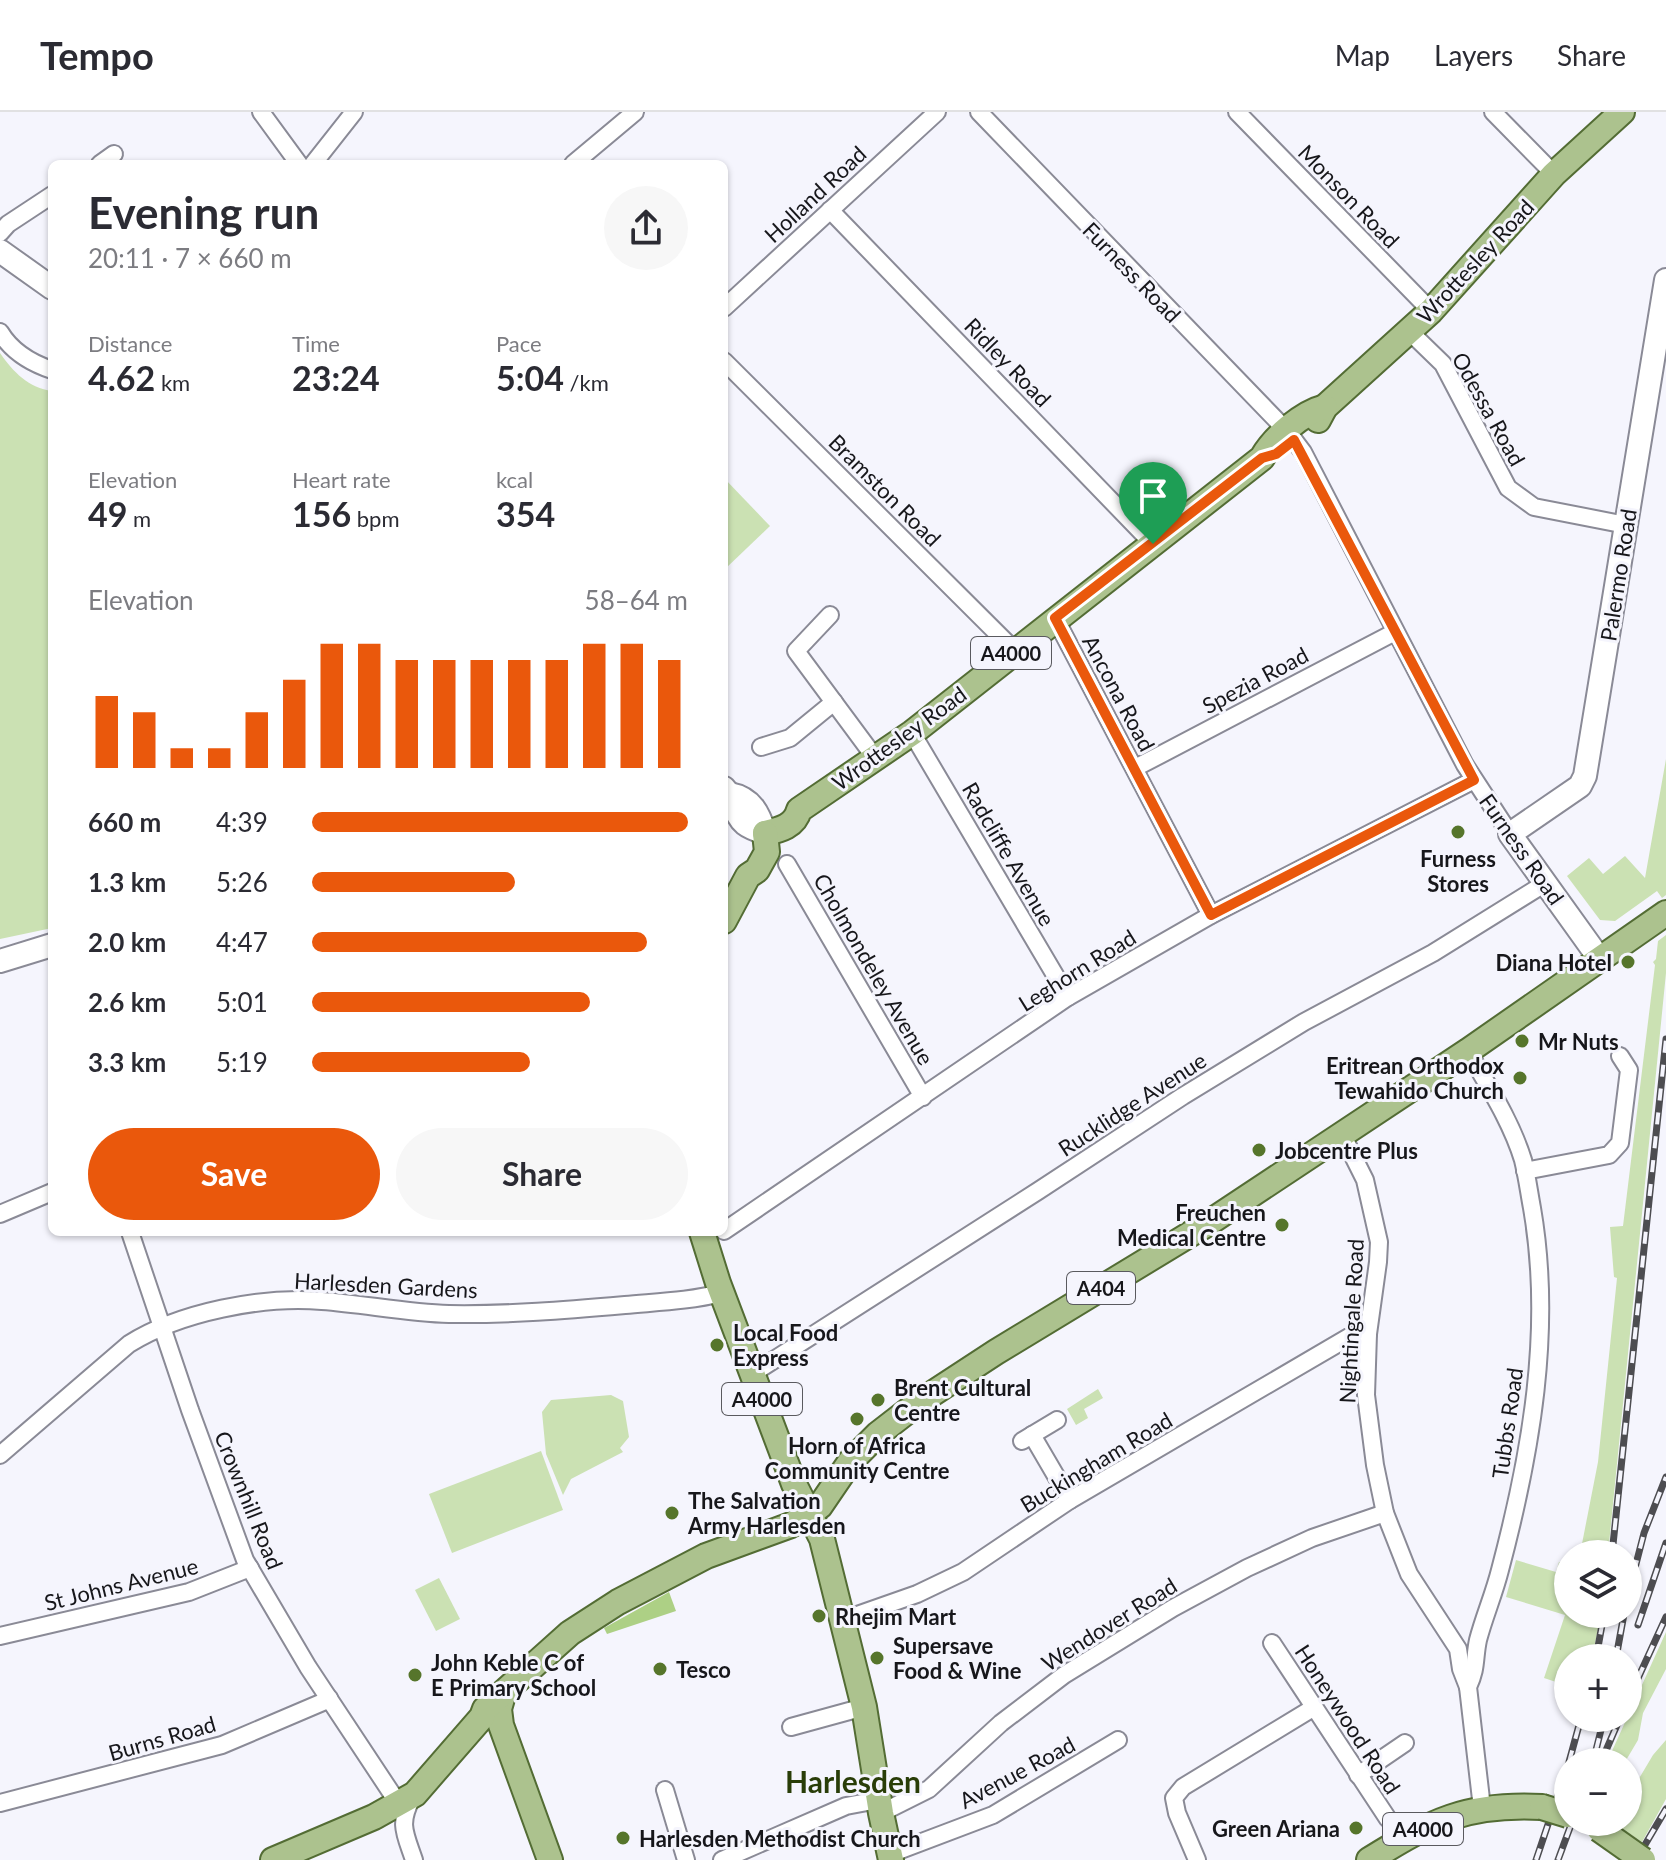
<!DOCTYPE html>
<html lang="en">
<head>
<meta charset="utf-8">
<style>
	:root { --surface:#fff; --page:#f7f7f7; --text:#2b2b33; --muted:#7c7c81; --line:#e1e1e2; --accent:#ea580c }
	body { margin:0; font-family:Lato,sans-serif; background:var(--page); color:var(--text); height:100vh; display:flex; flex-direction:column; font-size:30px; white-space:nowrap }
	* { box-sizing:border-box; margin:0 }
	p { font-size:26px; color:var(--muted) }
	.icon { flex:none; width:44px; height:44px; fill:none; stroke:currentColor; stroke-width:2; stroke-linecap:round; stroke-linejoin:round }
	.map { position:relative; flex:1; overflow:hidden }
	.sheet { position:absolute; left:48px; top:48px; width:680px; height:1076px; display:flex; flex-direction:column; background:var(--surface); border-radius:12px; box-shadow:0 2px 6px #0004 }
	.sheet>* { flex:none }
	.fabs { position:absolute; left:1554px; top:1428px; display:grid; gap:16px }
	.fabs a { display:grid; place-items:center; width:88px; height:88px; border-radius:50%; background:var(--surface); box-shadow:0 2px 6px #0004; font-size:40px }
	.pin { position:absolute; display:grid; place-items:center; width:68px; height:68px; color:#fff; margin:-82px -34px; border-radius:50% 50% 50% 0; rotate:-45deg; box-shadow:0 0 8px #0007 }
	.pin .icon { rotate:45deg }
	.round { display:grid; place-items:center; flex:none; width:84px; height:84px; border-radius:42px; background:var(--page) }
	.head { display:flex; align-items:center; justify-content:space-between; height:136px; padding:0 40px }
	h1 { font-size:44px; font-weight:700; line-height:60px }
	.stats { display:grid; grid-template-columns:repeat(3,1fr); gap:12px; height:136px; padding:8px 40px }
	.stats div { display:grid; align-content:center }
	.stats b { font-size:34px; font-weight:700 }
	.stats small { font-size:22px; font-weight:400 }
	.stats p { font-size:22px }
	.chart { height:224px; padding:16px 40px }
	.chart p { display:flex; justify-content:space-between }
	.chart svg { width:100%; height:144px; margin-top:8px; stroke:var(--accent); stroke-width:6 }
	.action { display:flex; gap:16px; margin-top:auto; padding:16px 40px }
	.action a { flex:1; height:92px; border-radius:48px; background:var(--accent); color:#fff; font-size:32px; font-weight:700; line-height:92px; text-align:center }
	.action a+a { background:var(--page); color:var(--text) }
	ul { padding:0 40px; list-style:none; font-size:26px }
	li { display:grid; grid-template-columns:128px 96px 1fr; align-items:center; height:60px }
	li i { height:20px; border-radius:10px; background:var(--accent) }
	header { display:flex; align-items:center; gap:48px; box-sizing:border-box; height:112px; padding:0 40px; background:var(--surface); border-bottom:2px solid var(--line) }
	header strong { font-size:38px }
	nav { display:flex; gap:44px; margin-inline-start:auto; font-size:28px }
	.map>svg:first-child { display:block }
	.green { fill:#cbe1b3 }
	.forest { fill:#add085 }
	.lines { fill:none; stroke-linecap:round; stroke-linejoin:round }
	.street-casing { stroke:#8a8a96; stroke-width:20 }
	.secondary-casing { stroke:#8a8a96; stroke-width:26 }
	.primary-casing { stroke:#536c34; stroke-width:28 }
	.street { stroke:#fff; stroke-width:16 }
	.secondary { stroke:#fff; stroke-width:22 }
	.primary { stroke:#acc28e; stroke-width:24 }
	.rail-casing { stroke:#4d4d51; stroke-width:7 }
	.rail { stroke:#f5f5fd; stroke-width:4; stroke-dasharray:12; stroke-linecap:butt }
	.primary-bridge-casing { stroke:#536c34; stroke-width:28; stroke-linecap:butt }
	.primary-bridge { stroke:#acc28e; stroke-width:24 }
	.route-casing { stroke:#fff; stroke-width:16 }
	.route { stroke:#ea580c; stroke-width:10 }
	.poi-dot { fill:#56752b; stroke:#f5f5fd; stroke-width:3 }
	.labels { text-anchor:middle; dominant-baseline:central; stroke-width:6; stroke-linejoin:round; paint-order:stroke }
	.shield { fill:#f5f5fd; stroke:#5a5a5f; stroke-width:2 }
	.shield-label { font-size:20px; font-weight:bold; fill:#17171b }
	.street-label { font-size:22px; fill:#17171b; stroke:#f5f5fd }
	.poi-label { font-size:22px; font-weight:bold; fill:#17171b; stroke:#f5f5fd; text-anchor:start }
	.district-label { font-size:30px; font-weight:bold; fill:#293d08; stroke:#f5f5fd }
</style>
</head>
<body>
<header>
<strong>Tempo</strong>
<nav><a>Map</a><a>Layers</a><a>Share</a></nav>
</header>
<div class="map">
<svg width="1666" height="1748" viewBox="0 0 1666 1748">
	<rect width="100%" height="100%" fill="#f5f5fd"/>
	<g class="green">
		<path d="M0,241C13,260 29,276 52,279V816L0,827Z"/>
		<polygon points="724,366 770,414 724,458"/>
		<polygon points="1666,647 1666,783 1662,786 1657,779 1615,809 1600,808 1567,764 1589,746 1603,762 1625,744 1645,766"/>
		<polygon points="1666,823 1666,861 1608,1442 1580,1442 1598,1350 1617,1166 1614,1165 1610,1115 1623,1114 1655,853 1653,850 1656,847 1658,829"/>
		<polygon points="1098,1277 1103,1286 1084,1297 1088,1306 1076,1313 1067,1297"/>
		<polygon points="611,1283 623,1289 629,1325 620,1336 623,1340 571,1367 563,1383 546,1342 542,1300 551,1288"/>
		<polygon points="541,1339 563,1398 452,1441 429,1382"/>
		<polygon points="1516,1448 1556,1460 1559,1450 1568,1452 1568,1502 1601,1502 1592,1546 1568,1546 1568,1574 1544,1566 1565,1503 1506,1485"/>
		<polygon points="439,1466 460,1507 436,1519 415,1478"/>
		<polygon points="1666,1520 1666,1557 1643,1601 1638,1628 1625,1650 1607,1650"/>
		<polygon points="1666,1628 1666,1687 1642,1730 1621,1716 1619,1710 1628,1710 1628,1685 1653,1643"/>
	</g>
	<polygon class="forest" points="669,1480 676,1499 607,1522 604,1516"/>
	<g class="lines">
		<g class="street-casing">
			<g id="street">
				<polyline points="261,0 299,52"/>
				<polyline points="979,0 1287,319"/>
				<polyline points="1237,0 1431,199"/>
				<polyline points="1493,0 1554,62"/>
				<polyline points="100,52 114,42"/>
				<polyline points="313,52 354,0"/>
				<polyline points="573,52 635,0"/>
				<polyline points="830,98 1153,432"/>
				<polyline points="0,121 8,112 52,83"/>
				<polyline points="724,196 937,0"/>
				<polyline points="1409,219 1443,252 1508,376 1534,395 1626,413"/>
				<path d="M0,220C12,240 31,251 52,258"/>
				<polyline points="724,249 1014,538"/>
				<polyline points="1294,328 1303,340 1465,653 1510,722"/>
				<polyline points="830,503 796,539 876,647"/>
				<polyline points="1055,506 1211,803"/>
				<polyline points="912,621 1068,885"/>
				<polyline points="761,635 790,626 834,590"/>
				<polyline points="1135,656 1395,520"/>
				<polyline points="787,752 923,985"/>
				<path d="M1468,939C1488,974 1511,1009 1523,1048C1527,1064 1529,1080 1532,1096C1553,1217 1531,1341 1500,1458C1494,1482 1484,1505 1478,1528C1474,1547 1477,1556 1468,1575L1482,1696"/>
				<polyline points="1342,1022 1365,1068 1379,1130 1378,1150 1368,1222 1366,1283 1375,1353 1385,1401 1409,1462 1458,1537 1461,1557 1468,1575"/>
				<polyline points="1525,1059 1609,1043 1620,1031 1629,958 1620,944"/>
				<polyline points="0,1102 52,1080"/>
				<polyline points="724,1119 1068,885 1211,803 1474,668"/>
				<polyline points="130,1120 190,1298 245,1448 308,1555 398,1691"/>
				<polyline points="752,1262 1038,1079 1183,984 1304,910 1433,841 1544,772"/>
				<polyline points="1032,1323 1070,1388"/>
				<polyline points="1022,1329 1057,1308"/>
				<path d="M0,1343L129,1232C180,1200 262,1184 322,1189C364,1192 407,1201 449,1202C508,1203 567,1198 625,1193C657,1190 690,1189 721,1181"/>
				<polyline points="843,1508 917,1482 963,1460 1070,1388 1349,1225 1361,1221 1368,1222"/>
				<polyline points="0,1524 189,1480 250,1456"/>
				<polyline points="1272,1531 1388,1707"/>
				<polyline points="791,1615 864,1595"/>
				<polyline points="1358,1663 1405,1631"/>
				<polyline points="665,1678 686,1748"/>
				<path d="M412,1686C398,1712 405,1721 414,1748"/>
				<polyline points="0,1691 222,1633 323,1590 329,1586"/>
				<polyline points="881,1701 929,1677 1001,1611 1064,1563 1173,1496 1247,1456 1312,1426 1385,1401"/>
				<polyline points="890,1742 993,1703 1118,1628"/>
				<polyline points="722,1748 846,1694 878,1688"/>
				<polyline points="1197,1748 1177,1701 1174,1686 1183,1675 1313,1596"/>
			</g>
		</g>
		<g class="secondary-casing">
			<g id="secondary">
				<polyline points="0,139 52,176"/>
				<path d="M724,676C734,686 734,703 745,712C750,716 759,719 765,721"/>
				<path d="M730,682C752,686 759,702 765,721"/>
				<polyline points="1599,846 1510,722 1580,674 1585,664 1666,168"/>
				<polyline points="0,849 52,833"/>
			</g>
		</g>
		<g class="primary-casing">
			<g id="primary">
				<polyline points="1318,308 1325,295 1431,199 1554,62 1622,0"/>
				<path d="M765,721C780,718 795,714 799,698L912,621L1262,346C1274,325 1302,301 1325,295"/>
				<polyline points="724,809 748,764 757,758 767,740 765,721"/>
				<polyline points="702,1120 718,1171 794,1372 822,1427 864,1595 881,1701 891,1748"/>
				<polyline points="503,1583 499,1597 501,1613 550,1748"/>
				<polyline points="273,1748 374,1705 415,1682 482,1605 485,1597 570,1521 618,1490 706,1444 791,1413 810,1402 820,1394 850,1350 878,1322 918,1291 996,1240 1207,1112 1468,939 1666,801"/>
				<path d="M1369,1748C1432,1709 1466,1691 1542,1695"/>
			</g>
		</g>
		<use href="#street" class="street"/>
		<use href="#secondary" class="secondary"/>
		<use href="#primary" class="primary"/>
		<g class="rail-casing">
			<g id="rail">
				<polyline points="1612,1442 1666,927"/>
				<polyline points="1628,1483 1644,1421 1666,1365"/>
				<polyline points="1638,1513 1666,1431"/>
				<polyline points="1596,1546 1604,1502"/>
				<polyline points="1616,1546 1624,1502"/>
				<polyline points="1628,1588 1666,1505"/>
				<polyline points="1596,1638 1604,1606"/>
				<polyline points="1569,1650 1581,1606"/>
				<polyline points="1601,1650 1620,1606"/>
				<polyline points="1536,1748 1568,1653"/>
				<polyline points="1558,1748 1572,1710"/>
				<polyline points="1636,1748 1666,1697"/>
			</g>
		</g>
		<use href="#rail" class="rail"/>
		<g class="primary-bridge-casing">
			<g id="primary-bridge">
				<polyline points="1542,1695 1568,1703"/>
				<polyline points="1599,1717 1643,1748"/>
			</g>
		</g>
		<use href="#primary-bridge" class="primary-bridge"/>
	</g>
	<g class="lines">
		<g class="route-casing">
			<polygon id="route" points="1294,328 1474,668 1211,803 1055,506 1262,346 1276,342"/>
		</g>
		<use href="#route" class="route"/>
	</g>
	<g class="poi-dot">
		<circle cx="1458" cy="720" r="8"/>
		<circle cx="1628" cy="850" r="8"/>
		<circle cx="1522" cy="929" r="8"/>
		<circle cx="1520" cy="966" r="8"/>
		<circle cx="1259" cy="1038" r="8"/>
		<circle cx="1282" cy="1113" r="8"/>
		<circle cx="717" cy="1233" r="8"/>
		<circle cx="878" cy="1288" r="8"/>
		<circle cx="857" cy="1307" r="8"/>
		<circle cx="672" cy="1401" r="8"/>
		<circle cx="819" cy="1504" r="8"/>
		<circle cx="877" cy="1546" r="8"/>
		<circle cx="660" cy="1557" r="8"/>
		<circle cx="415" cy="1563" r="8"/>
		<circle cx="1356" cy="1716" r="8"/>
		<circle cx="623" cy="1726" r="8"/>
	</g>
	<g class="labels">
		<g class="shield">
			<rect x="971" y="525" width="80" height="32" rx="6"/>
			<rect x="1067" y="1160" width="68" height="32" rx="6"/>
			<rect x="722" y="1271" width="80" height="32" rx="6"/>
			<rect x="1383" y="1701" width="80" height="32" rx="6"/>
		</g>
		<g class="shield-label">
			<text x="1011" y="541">A4000</text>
			<text x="1101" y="1176">A404</text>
			<text x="762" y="1287">A4000</text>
			<text x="1423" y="1717">A4000</text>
		</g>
		<g class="street-label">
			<text transform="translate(815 82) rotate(-43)">Holland Road</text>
			<text transform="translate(1349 84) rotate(46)">Monson Road</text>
			<text transform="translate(1475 149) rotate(-47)">Wrottesley Road</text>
			<text transform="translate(1132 160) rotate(46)">Furness Road</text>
			<text transform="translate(1008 250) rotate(46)">Ridley Road</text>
			<text transform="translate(1489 297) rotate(61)">Odessa Road</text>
			<text transform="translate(885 378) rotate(45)">Bramston Road</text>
			<text transform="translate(1618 463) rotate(-81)">Palermo Road</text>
			<text transform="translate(1255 568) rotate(-28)">Spezia Road</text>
			<text transform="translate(1119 581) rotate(62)">Ancona Road</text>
			<text transform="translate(899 626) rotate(-36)">Wrottesley Road</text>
			<text transform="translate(1522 737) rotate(55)">Furness Road</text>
			<text transform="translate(1009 742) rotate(60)">Radcliffe Avenue</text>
			<text transform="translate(874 857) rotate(60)">Cholmondeley Avenue</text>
			<text transform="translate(1077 858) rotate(-32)">Leghorn Road</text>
			<text transform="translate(1132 992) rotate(-33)">Rucklidge Avenue</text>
			<text transform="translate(386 1173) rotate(3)">Harlesden Gardens</text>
			<text transform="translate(1351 1209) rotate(-87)">Nightingale Road</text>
			<text transform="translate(1507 1311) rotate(-82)">Tubbs Road</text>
			<text transform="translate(1096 1350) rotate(-31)">Buckingham Road</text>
			<text transform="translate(249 1388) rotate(68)">Crownhill Road</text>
			<text transform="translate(121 1472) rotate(-14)">St Johns Avenue</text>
			<text transform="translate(1109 1512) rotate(-32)">Wendover Road</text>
			<text transform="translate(1348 1607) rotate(57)">Honeywood Road</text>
			<text transform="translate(162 1626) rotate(-16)">Burns Road</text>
			<text transform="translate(1017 1660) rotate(-28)">Avenue Road</text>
		</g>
		<g class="poi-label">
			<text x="1458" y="746" text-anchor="middle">Furness<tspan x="1458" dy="25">Stores</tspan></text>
			<text x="1612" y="850" text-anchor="end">Diana Hotel</text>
			<text x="1538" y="929">Mr Nuts</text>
			<text x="1504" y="953" text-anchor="end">Eritrean Orthodox<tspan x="1504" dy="25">Tewahido Church</tspan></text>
			<text x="1275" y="1038">Jobcentre Plus</text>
			<text x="1266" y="1100" text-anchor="end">Freuchen<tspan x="1266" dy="25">Medical Centre</tspan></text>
			<text x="733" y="1220">Local Food<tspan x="733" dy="25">Express</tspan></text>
			<text x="894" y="1275">Brent Cultural<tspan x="894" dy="25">Centre</tspan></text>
			<text x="857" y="1333" text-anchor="middle">Horn of Africa<tspan x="857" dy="25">Community Centre</tspan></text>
			<text x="688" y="1388">The Salvation<tspan x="688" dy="25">Army Harlesden</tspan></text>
			<text x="835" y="1504">Rhejim Mart</text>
			<text x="893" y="1533">Supersave<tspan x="893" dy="25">Food &amp; Wine</tspan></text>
			<text x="431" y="1550">John Keble C of<tspan x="431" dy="25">E Primary School</tspan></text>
			<text x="676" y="1557">Tesco</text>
			<text x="1340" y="1716" text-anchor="end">Green Ariana</text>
			<text x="639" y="1726">Harlesden Methodist Church</text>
		</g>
		<g class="district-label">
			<text x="853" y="1669">Harlesden</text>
		</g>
	</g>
</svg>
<div class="fabs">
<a><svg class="icon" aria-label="layers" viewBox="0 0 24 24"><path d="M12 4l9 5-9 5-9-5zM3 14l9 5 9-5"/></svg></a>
<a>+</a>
<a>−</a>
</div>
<div class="pin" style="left:1153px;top:432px;background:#1e9e55"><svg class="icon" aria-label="arrive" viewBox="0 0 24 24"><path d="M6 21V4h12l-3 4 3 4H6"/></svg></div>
<section class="sheet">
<div class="head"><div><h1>Evening run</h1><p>20:11 · 7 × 660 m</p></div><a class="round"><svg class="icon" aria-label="share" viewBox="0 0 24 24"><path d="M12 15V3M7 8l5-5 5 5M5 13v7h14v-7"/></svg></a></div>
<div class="stats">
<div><p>Distance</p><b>4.62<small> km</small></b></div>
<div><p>Time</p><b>23:24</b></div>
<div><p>Pace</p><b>5:04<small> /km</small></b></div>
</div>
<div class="stats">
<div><p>Elevation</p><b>49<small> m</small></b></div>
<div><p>Heart rate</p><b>156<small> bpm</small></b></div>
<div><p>kcal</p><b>354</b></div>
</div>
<div class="chart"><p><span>Elevation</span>58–64 m</p>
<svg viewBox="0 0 160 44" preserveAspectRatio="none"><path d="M5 44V22M15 44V27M25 44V38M35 44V38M45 44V27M55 44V17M65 44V6M75 44V6M85 44V11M95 44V11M105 44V11M115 44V11M125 44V11M135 44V6M145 44V6M155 44V11"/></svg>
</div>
<ul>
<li><b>660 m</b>4:39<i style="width:100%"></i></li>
<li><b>1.3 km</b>5:26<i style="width:54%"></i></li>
<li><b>2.0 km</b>4:47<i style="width:89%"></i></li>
<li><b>2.6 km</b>5:01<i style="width:74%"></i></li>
<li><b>3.3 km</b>5:19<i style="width:58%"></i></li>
</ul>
<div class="action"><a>Save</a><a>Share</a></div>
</section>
</div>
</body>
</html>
